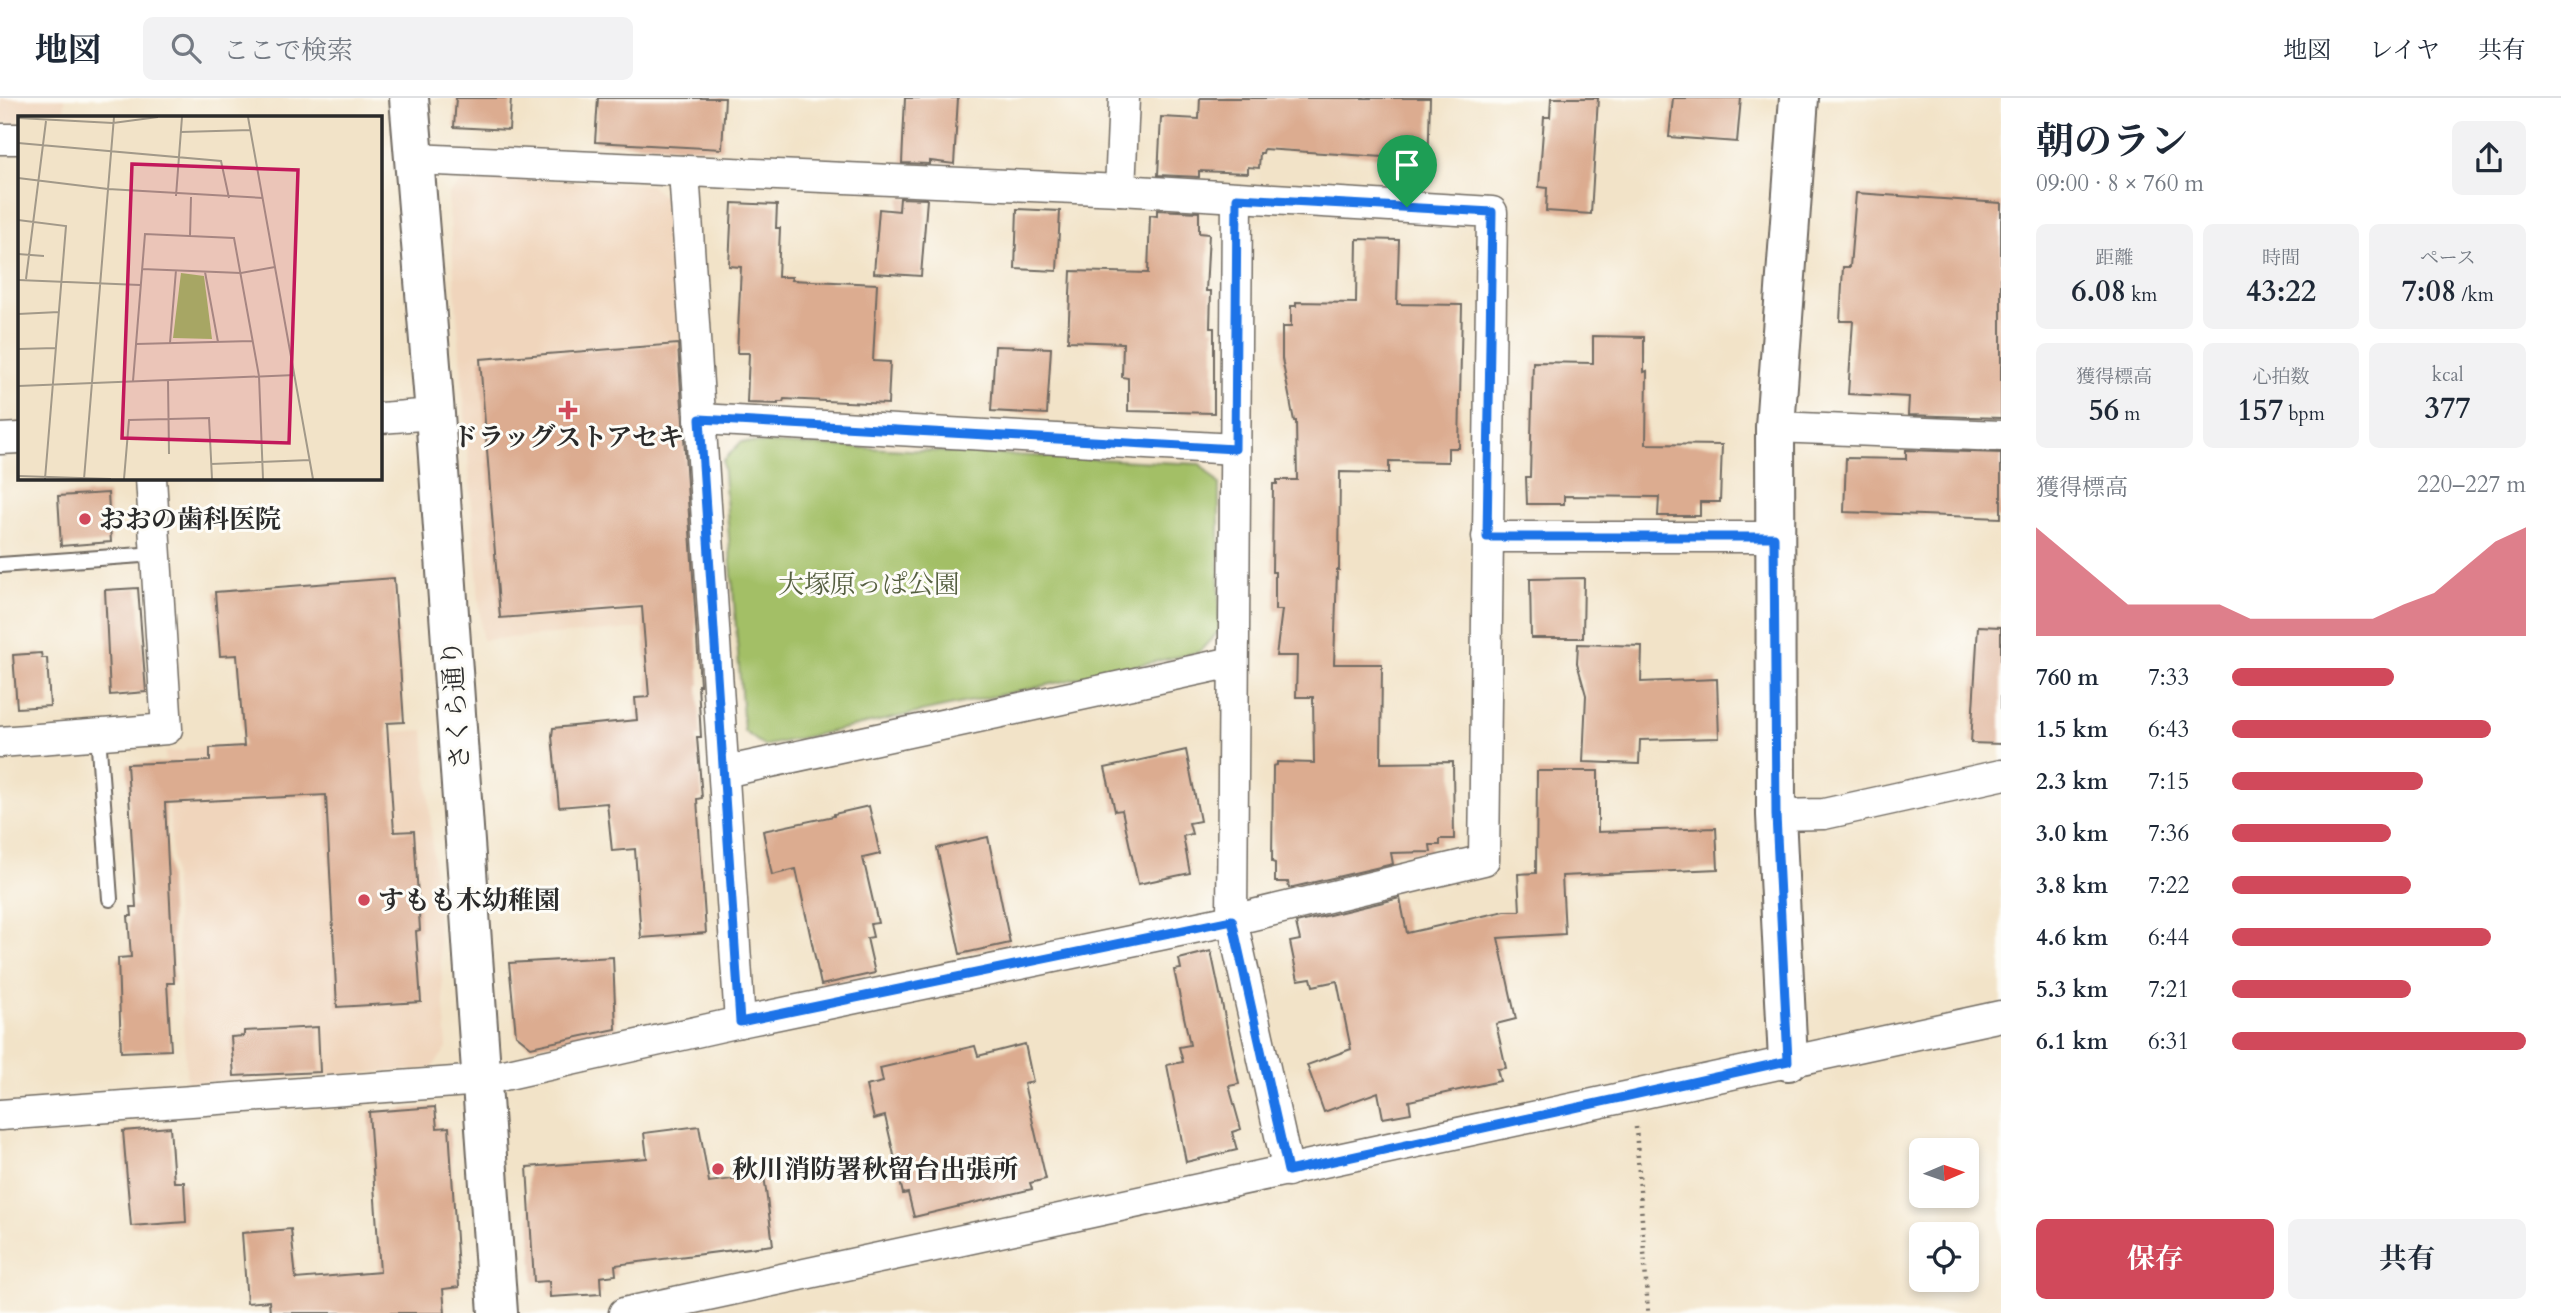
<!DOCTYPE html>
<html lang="ja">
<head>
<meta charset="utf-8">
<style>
	:root { --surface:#fff; --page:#f2f2f3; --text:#1f2937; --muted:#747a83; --line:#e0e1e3; --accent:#d1495b }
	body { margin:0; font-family:Cardo,"Noto Serif JP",serif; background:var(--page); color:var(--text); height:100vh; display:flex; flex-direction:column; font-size:26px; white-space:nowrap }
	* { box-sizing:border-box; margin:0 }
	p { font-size:23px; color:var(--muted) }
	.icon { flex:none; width:38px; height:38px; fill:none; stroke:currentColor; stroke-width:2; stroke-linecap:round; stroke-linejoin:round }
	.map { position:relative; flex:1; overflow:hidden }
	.sheet { display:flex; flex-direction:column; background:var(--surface); width:560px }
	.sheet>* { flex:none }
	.needle { width:46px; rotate:88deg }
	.fabs { position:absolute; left:1909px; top:1040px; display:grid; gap:14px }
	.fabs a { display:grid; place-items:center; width:70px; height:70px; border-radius:10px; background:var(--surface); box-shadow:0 4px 10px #0003; font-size:35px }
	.pin { position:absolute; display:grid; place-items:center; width:60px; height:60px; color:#fff; margin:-72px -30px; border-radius:50% 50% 50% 0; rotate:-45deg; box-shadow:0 0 7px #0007 }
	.pin .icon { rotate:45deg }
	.round { display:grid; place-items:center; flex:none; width:74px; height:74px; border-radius:10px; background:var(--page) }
	.headline { display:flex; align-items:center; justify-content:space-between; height:119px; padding:0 35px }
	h1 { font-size:38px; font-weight:700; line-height:52px }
	.metrics { display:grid; grid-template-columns:repeat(3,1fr); gap:10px; height:119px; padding:7px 35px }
	.metrics div { display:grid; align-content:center; border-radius:10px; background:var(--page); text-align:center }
	.metrics b { font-size:30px; font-weight:700 }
	.metrics small { font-size:19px; font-weight:400 }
	.metrics p { font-size:19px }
	.chart { height:196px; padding:14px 35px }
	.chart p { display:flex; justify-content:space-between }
	.chart svg { width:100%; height:126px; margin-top:7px; fill:var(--accent); opacity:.7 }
	.cta { display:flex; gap:14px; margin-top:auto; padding:14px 35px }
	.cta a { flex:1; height:80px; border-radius:10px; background:var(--accent); color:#fff; font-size:28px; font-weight:700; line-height:80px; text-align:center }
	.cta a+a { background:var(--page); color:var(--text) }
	ul { padding:0 35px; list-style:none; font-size:23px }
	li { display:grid; grid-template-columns:112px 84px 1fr; align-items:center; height:52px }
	li i { height:18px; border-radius:9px; background:var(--accent) }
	header { display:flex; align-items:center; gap:42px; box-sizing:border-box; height:98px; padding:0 35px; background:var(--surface); border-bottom:2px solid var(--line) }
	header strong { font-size:33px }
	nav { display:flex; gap:38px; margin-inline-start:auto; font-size:24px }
	.search { width:490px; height:63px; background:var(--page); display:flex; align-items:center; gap:18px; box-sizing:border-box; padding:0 24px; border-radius:10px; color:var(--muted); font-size:26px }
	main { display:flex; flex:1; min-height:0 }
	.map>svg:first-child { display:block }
	.built { fill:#f0d5bc }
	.green { fill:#a3bf66; stroke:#677548; stroke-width:2 }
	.building { fill:#dcac90 }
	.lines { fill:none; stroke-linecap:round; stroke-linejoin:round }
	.lane-casing { stroke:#716b62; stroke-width:18 }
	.street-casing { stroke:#716b62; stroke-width:33 }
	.secondary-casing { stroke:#716b62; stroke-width:42 }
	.path { stroke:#716b62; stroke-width:4.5; stroke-dasharray:2 5; stroke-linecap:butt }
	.lane { stroke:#fff; stroke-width:14 }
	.street { stroke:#fff; stroke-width:30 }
	.secondary { stroke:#fff; stroke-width:38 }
	.route-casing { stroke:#fff; stroke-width:14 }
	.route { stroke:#1a73e8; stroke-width:9 }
	.poi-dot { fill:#d1495b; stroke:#fdfcf7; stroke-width:2.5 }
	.labels { text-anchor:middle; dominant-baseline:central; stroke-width:6; stroke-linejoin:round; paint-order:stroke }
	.poi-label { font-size:26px; font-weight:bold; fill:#2b2b2b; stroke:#fdfcf7; text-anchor:start }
	.park-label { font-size:26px; fill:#555f40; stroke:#fdfcf7 }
	.street-label { font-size:26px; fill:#2b2b2b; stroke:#fdfcf7 }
	.inset-road { fill:none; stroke:#a29989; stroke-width:2 }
	.view { fill:#c2185b; fill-opacity:0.15; stroke:#c2185b; stroke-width:3.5 }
	.inset-edge { fill:none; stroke:#2b2b2b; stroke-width:3.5 }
</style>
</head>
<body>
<header>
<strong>地図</strong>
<div class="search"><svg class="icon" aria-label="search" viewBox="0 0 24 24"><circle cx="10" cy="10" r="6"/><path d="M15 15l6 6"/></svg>ここで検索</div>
<nav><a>地図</a><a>レイヤ</a><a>共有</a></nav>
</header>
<main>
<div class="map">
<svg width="2001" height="1215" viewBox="0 0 2001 1215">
	<rect width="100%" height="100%" fill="#fdfcf7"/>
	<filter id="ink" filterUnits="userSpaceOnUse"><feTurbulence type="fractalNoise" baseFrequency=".0143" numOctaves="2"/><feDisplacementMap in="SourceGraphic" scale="14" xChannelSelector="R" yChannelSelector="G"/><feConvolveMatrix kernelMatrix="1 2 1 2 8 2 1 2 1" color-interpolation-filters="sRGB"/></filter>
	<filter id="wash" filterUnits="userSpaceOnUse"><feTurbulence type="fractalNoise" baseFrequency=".00686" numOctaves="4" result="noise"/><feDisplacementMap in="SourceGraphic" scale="28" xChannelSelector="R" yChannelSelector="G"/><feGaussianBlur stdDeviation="1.57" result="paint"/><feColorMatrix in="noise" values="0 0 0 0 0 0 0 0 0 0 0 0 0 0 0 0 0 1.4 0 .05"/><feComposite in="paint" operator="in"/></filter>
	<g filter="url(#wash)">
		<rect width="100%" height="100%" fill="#f2e3c8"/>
		<g class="built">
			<polygon points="0,0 65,0 64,19 19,19 19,25 0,24"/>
			<polygon points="467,78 651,87 671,106 702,526 482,542 448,97"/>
			<polygon points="424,632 447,950 431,971 187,985 165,654 185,653 185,650"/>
		</g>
		<polygon class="green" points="741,344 1200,366 1219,386 1219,533 1199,554 764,648 744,633 723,363"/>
		<g id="blocks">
			<g class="building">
				<polygon points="456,0 511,0 509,32 454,29"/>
				<polygon points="598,0 725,0 722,51 595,44"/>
				<polygon points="905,0 958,0 954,66 930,63 930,66 902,65"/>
				<polygon points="1200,0 1430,0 1428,74 1383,72 1383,59 1264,51 1263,55 1260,55 1259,70 1248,69 1248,75 1199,73 1199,79 1158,77 1161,19 1199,21"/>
				<polygon points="1551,0 1598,0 1591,116 1546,113 1547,90 1539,89 1544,19 1550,19"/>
				<polygon points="1673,0 1741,0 1737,44 1669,39"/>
				<polygon points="1856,95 2001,105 2001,320 1908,317 1909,299 1848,296 1853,223 1840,223 1843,169 1850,169"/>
				<polygon points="900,100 927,101 921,178 874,175 879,111 899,113"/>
				<polygon points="732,105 777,107 776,130 780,130 778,179 792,179 791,182 877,186 873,263 890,264 888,306 784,301 783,304 778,304 778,306 747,305 749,255 737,255 741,169 729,168"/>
				<polygon points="1017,111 1060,113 1057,173 1015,171"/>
				<polygon points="1157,112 1199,114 1199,135 1209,136 1206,193 1211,193 1210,230 1214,230 1214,315 1128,313 1128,280 1122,279 1123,245 1068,243 1071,173 1148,175 1150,117 1157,118"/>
				<polygon points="1357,141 1399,142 1397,206 1462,207 1459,350 1448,350 1448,364 1389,363 1389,375 1340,374 1339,472 1337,472 1334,566 1382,566 1381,665 1453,664 1454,741 1440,741 1440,747 1430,747 1431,754 1391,755 1393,766 1289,790 1288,784 1275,784 1275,765 1272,764 1273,668 1277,667 1277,664 1314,665 1313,599 1296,599 1297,558 1276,558 1282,512 1275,512 1275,474 1272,474 1273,386 1277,386 1277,382 1297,382 1296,323 1294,323 1282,261 1282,229 1291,229 1291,208 1296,208 1296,204 1356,205"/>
				<polygon points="1593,238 1644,239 1644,274 1647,273 1646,346 1722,347 1720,404 1700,404 1700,418 1658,418 1659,399 1564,398 1564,406 1527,406 1526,379 1530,379 1533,264 1593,265"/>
				<polygon points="678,246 700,587 698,587 701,639 697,639 702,700 697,701 706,835 641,840 635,751 612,753 607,705 559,709 552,638 553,630 637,622 635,600 649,599 642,509 500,520 480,261"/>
				<polygon points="995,248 1051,250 1047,316 991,313"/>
				<polygon points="1906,352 2001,355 2001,420 1844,414 1846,360 1906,361"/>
				<polygon points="108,395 111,444 61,448 58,398"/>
				<polygon points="394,480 404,624 387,625 394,734 414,733 420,832 416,833 421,904 337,909 326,697 165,705 174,885 167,885 171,952 121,954 118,860 131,859 128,818 132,818 131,809 136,809 127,666 210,663 210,650 244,648 237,557 220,558 215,494"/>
				<polygon points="1584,480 1583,540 1531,540 1530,481"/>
				<polygon points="138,490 146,594 110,597 105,492"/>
				<polygon points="1978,528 2001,529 2001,646 1971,645"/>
				<polygon points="1578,546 1642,548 1641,584 1717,581 1719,640 1640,642 1639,666 1583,664 1586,597 1577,565"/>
				<polygon points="41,555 42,560 47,560 50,608 17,610 13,557"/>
				<polygon points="1186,652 1200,723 1189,725 1192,736 1183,738 1190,775 1138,786 1122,712 1115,713 1105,670"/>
				<polygon points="1537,673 1598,673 1598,734 1716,730 1718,771 1562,778 1565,836 1498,840 1516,921 1496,926 1506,970 1497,971 1500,983 1409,1003 1411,1015 1383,1020 1378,994 1324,1014 1307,967 1351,951 1337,883 1313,888 1311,880 1298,882 1290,844 1300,842 1296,825 1400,800 1407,835 1505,813 1520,813 1518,776 1536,775"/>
				<polygon points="869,708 880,756 863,760 878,825 870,826 873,839 867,840 875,875 821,887 796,771 772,777 763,733 834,718 834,716"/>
				<polygon points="988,739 1010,845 960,856 937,750"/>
				<polygon points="1211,853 1239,986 1229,988 1241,1031 1232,1034 1237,1052 1186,1064 1167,967 1183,964 1179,949 1190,947 1174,872 1181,871 1179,861"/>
				<polygon points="613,859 616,931 531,949 516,937 509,865"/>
				<polygon points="318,929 320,974 234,978 231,939 244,938 244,933"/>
				<polygon points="1025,946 1033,984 1024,986 1046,1081 1030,1085 1032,1091 914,1119 908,1095 903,1096 885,1018 874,1021 866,988 883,984 880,970 975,948 978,958"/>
				<polygon points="435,1009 437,1030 449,1029 459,1189 443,1191 445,1215 270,1215 269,1203 247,1205 242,1135 291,1131 296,1181 380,1174 369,1014"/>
				<polygon points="699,1028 709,1084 764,1077 773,1147 615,1167 616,1177 600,1179 601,1196 550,1199 549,1183 534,1184 527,1069 647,1060 644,1035"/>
				<polygon points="170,1029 174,1084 184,1084 186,1124 131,1128 123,1033"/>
			</g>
		</g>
	</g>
	<g filter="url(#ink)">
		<use href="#blocks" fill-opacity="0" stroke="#716b62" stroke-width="2"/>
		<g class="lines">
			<g class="lane-casing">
				<g id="lane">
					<polyline points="0,467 156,456"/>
					<polyline points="98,636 110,801"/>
				</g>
			</g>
			<g class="street-casing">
				<g id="street">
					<polyline points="0,41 19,41"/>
					<polyline points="684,73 740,924"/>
					<polyline points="1120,92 1124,0"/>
					<polyline points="1237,100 1232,822 1288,1073"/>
					<polyline points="380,320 435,316"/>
					<polyline points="700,321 1235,351"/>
					<polyline points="1775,329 2001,338"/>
					<polyline points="0,341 19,340"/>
					<polyline points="1487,439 1774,439"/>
					<polyline points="0,644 167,631 151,380"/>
					<polyline points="724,674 1233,564"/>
					<polyline points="1776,717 1824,716 2001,677"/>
					<polyline points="0,1017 482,982 740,924 1232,822 1484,762 1492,114 1120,92 413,61"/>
					<polyline points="624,1215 2001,918"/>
				</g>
			</g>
			<g class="secondary-casing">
				<g id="secondary">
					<polyline points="409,0 435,316 498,1215"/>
					<polyline points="1788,963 1776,717 1775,329 1799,0"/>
				</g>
			</g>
			<polyline class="path" points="1636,1029 1648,1215"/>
			<use href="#lane" class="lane"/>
			<use href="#street" class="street"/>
			<use href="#secondary" class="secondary"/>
		</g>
	</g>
	<g class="lines" filter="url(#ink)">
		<g class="route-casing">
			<polygon id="route" points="1237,100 1492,114 1487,439 1774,439 1776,717 1788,963 1288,1073 1232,822 740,924 700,321 1235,351"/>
		</g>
		<use href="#route" class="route"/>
	</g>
	<g class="poi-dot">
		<path d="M564.5 301.5h7v7h7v7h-7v7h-7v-7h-7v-7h7z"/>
		<circle cx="85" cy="421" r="7"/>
		<circle cx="364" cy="802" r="7"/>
		<circle cx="718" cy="1071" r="7"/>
	</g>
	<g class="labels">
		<g class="poi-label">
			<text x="568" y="339" text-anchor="middle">ドラッグストアセキ</text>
			<text x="99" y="421">おおの歯科医院</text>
			<text x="378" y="802">すもも木幼稚園</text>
			<text x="732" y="1071">秋川消防署秋留台出張所</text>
		</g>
		<g class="park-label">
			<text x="869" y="486">大塚原っぱ公園</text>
		</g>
		<g class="street-label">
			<text transform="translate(456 607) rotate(-94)">さくら通り</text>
		</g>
	</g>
	<g transform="translate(18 18)">
		<rect width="364" height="364" fill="#f2e3c8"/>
		<path d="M163,157L186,160L194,223L155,222Z" fill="#a3bf66"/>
		<path class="inset-road" d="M230,1L295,363M0,2L95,7L140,1M163,16L233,14M0,27L203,45L211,82M0,62L90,73M90,73L245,82M158,80L164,1M0,104L48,110L27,363M172,120L173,81M0,138L26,140M124,153L223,157L257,151M187,156L200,226M8,163L28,5M0,164L122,169M0,198L41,196M152,227L158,154M118,228L234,225M0,233L38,232M150,264L151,338M115,265L127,118L216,122L241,260L245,363M0,270L277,259M193,348L292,344M0,360L93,363M66,363L96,1M106,363L111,304L191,302L194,363"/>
		<path class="view" d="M114,48L280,54L271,327L104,322Z"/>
		<rect width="364" height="364" class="inset-edge"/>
	</g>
</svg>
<div class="fabs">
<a><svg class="needle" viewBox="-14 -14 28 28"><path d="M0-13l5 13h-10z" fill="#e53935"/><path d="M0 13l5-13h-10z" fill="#747a83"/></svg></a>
<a><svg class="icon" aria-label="locate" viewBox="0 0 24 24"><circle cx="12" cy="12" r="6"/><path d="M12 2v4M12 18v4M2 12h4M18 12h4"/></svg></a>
</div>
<div class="pin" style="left:1407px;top:109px;background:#1e9e55"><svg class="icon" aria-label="arrive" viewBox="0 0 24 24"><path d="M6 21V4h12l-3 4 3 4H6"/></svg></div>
</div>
<section class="sheet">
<div class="headline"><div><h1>朝のラン</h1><p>09:00 · 8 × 760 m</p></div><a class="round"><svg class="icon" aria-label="share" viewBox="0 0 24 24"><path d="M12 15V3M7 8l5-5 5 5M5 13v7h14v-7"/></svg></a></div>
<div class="metrics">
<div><p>距離</p><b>6.08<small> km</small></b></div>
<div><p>時間</p><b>43:22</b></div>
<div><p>ペース</p><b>7:08<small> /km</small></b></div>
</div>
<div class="metrics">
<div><p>獲得標高</p><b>56<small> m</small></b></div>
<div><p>心拍数</p><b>157<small> bpm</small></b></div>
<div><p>kcal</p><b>377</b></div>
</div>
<div class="chart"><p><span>獲得標高</span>220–227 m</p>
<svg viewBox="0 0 160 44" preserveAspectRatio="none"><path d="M0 44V6L10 15L20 24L30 33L40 33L50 33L60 33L70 38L80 38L90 38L100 38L110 38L120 33L130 29L140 20L150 11L160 6V44z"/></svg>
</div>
<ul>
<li><b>760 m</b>7:33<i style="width:55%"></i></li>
<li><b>1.5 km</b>6:43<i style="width:88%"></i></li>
<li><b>2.3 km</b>7:15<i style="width:65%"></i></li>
<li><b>3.0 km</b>7:36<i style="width:54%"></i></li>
<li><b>3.8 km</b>7:22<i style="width:61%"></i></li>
<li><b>4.6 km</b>6:44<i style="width:88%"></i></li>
<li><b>5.3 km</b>7:21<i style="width:61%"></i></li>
<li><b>6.1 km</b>6:31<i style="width:100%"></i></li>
</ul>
<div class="cta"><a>保存</a><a>共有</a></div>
</section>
</main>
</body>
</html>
